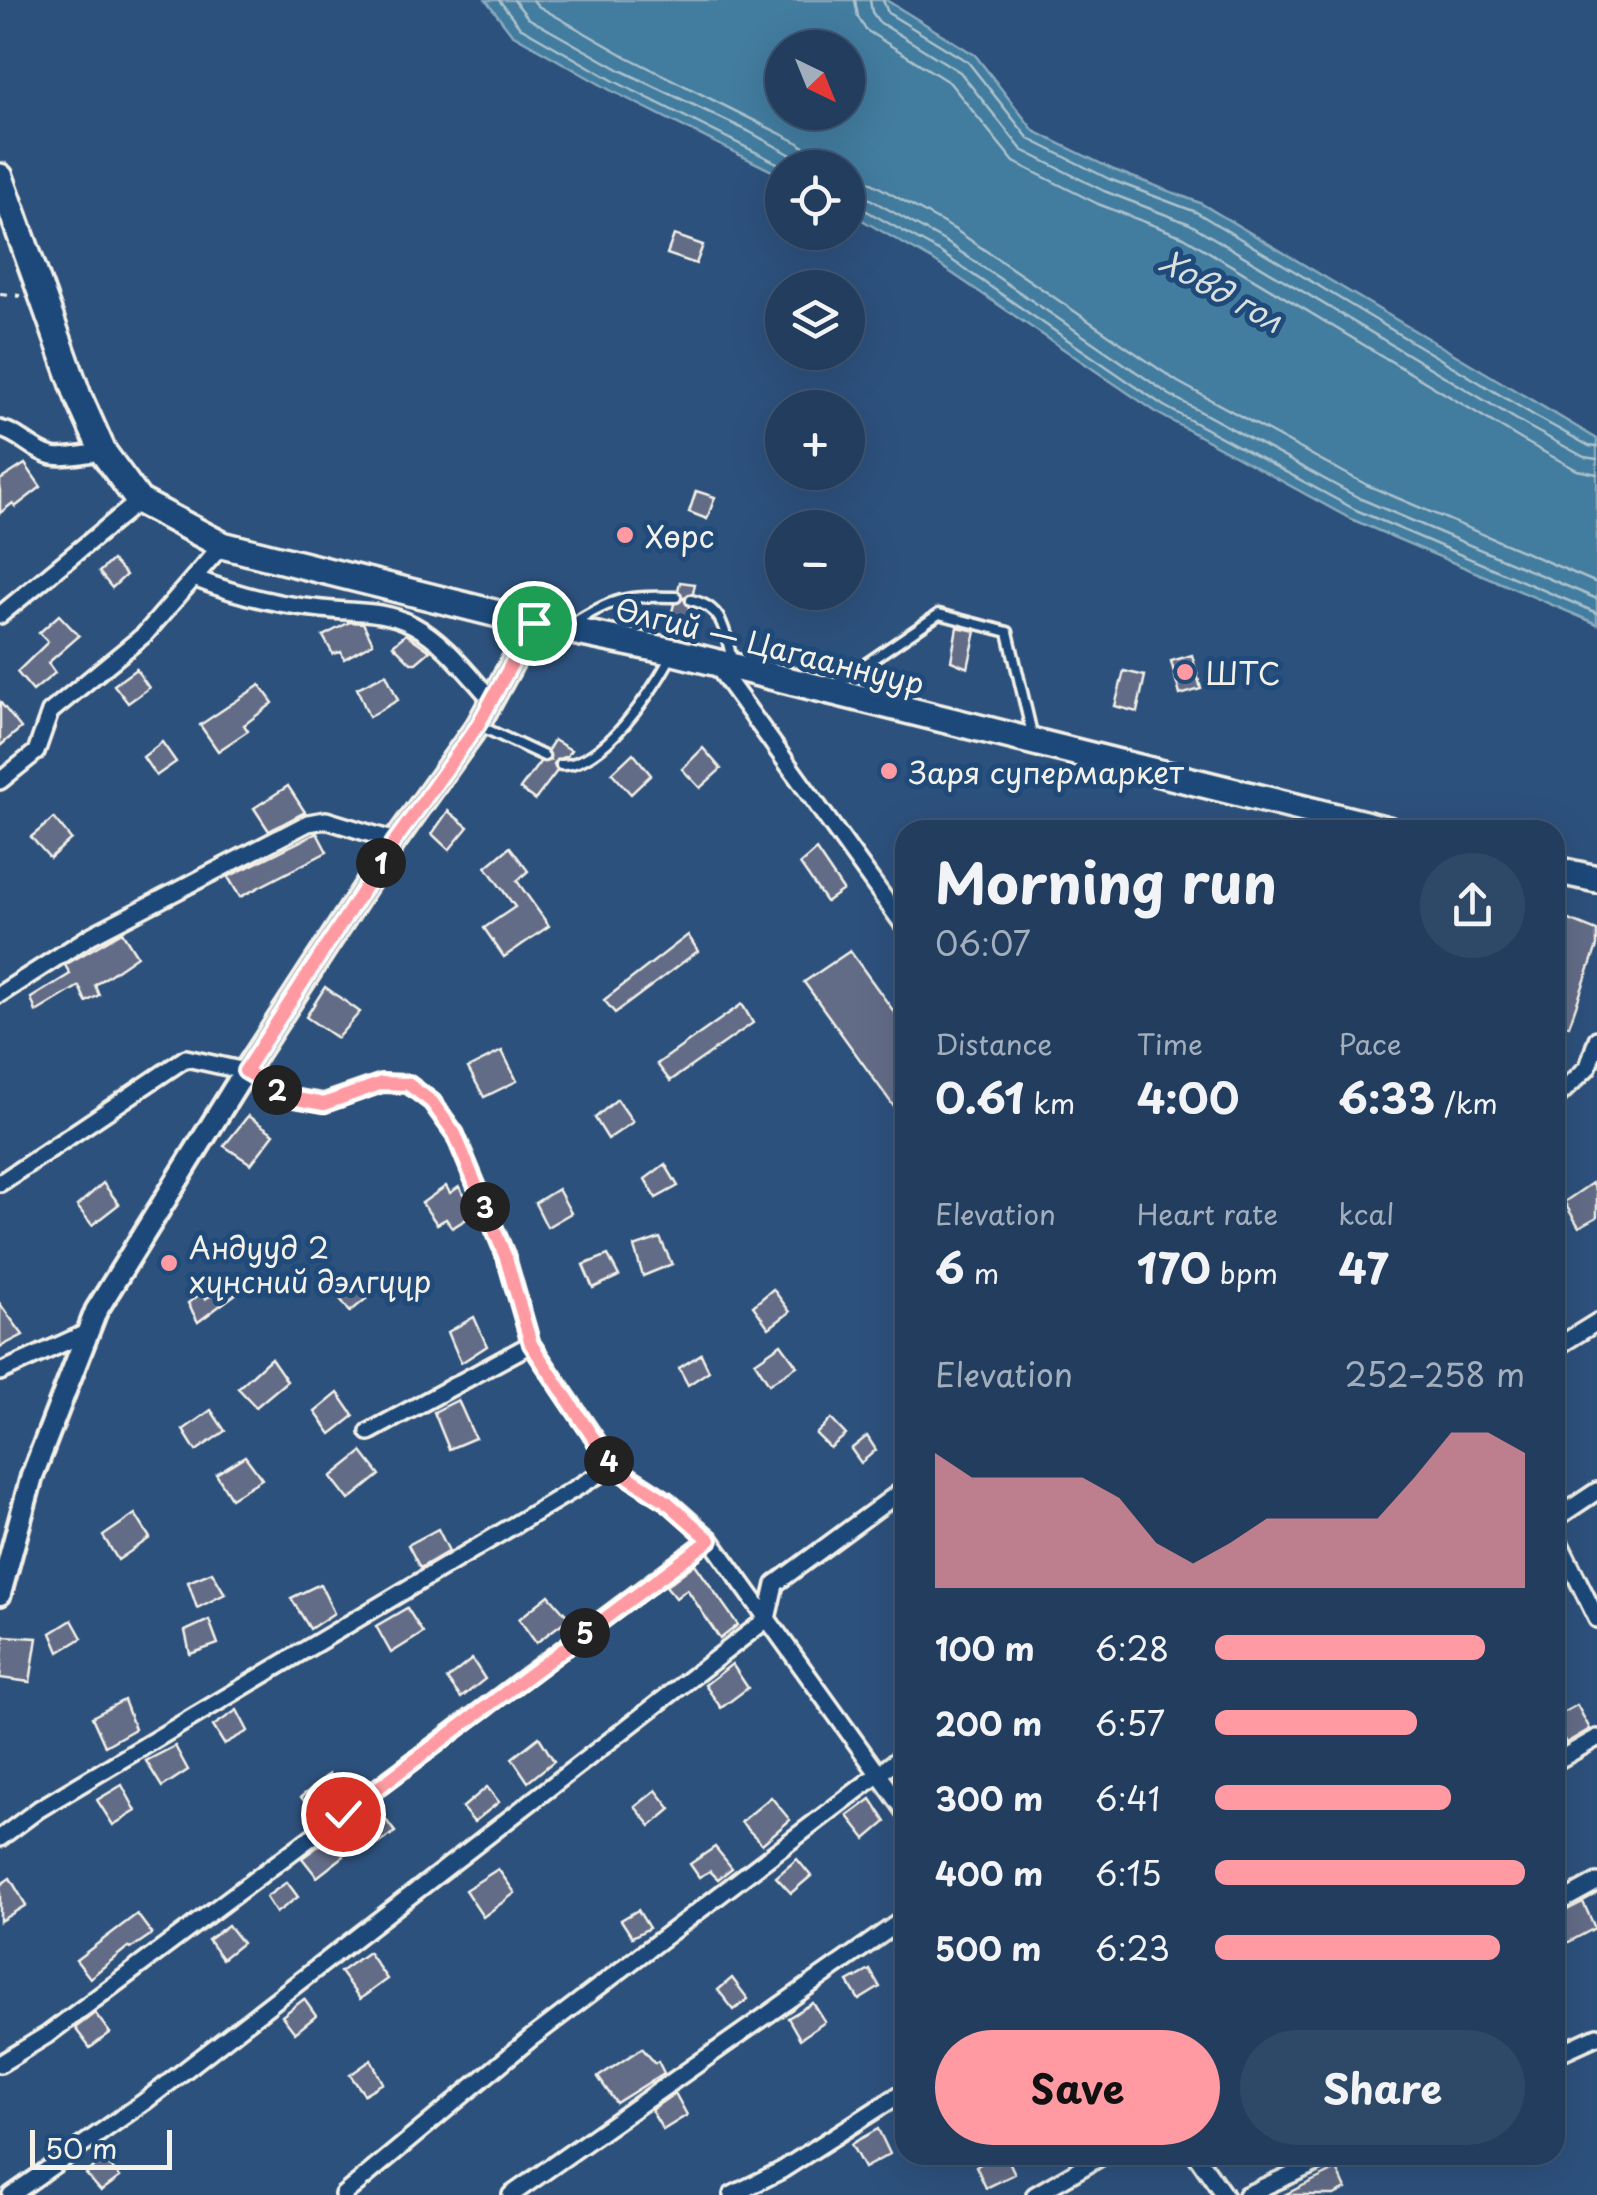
<!DOCTYPE html>
<html lang="en">
<head>
<meta charset="utf-8">
<style>
	:root { --surface:#223d5e; --page:#2e4867; --text:#f1f3f6; --muted:#a2aebc; --line:#3f5673; --accent:#ff9aa2 }
	body { margin:0; font-family:"Playpen Sans",sans-serif; background:var(--page); color:var(--text); height:100vh; display:flex; flex-direction:column; font-size:38px; white-space:nowrap }
	* { box-sizing:border-box; margin:0 }
	p { font-size:32px; color:var(--muted) }
	.icon { flex:none; width:55px; height:55px; fill:none; stroke:currentColor; stroke-width:2; stroke-linecap:round; stroke-linejoin:round }
	.map { position:relative; flex:1; overflow:hidden }
	.panel { position:absolute; left:895px; top:820px; width:670px; height:1345px; display:flex; flex-direction:column; background:var(--surface); border-radius:30px; box-shadow:0 10px 40px #0002,0 0 0 2px var(--line) }
	.panel>* { flex:none }
	.needle { width:65px; rotate:137deg }
	.controls { position:absolute; left:765px; top:30px; display:grid; gap:20px }
	.controls a { display:grid; place-items:center; width:100px; height:100px; border-radius:50%; background:var(--surface); box-shadow:0 10px 40px #0002,0 0 0 2px var(--line); font-size:50px }
	.scale { position:absolute; left:30px; bottom:25px; width:142px; box-sizing:border-box; padding-left:10px; border:5px solid #f4f1e8; border-top:0; font-size:28px; line-height:35px; white-space:nowrap; color:#f4f1e8; -webkit-text-stroke:8px #1f4a7a; paint-order:stroke }
	.pin { position:absolute; display:grid; place-items:center; width:85px; height:85px; color:#fff; margin:-42px; border:5px solid #fff; border-radius:50%; box-shadow:0 2px 10px #0007 }
	.km { position:absolute; width:50px; height:50px; margin:-25px; border-radius:50%; background:#222; color:#fff; font-size:28px; line-height:50px; text-align:center }
	.round { display:grid; place-items:center; flex:none; width:105px; height:105px; border-radius:52px; background:var(--page) }
	.headline { display:flex; align-items:center; justify-content:space-between; height:170px; padding:0 40px }
	h1 { font-size:55px; font-weight:700; line-height:75px }
	.stats { display:grid; grid-template-columns:repeat(3,1fr); gap:15px; height:170px; padding:10px 40px }
	.stats div { display:grid; align-content:center }
	.stats b { font-size:42px; font-weight:700 }
	.stats small { font-size:28px; font-weight:400 }
	.stats p { font-size:28px }
	.chart { height:280px; padding:20px 40px }
	.chart p { display:flex; justify-content:space-between }
	.chart svg { width:100%; height:180px; margin-top:10px; fill:var(--accent); opacity:.7 }
	.primary-button { display:flex; gap:20px; margin-top:auto; padding:20px 40px }
	.primary-button a { flex:1; height:115px; border-radius:60px; background:var(--accent); color:#111; font-size:40px; font-weight:700; line-height:115px; text-align:center }
	.primary-button a+a { background:var(--page); color:var(--text) }
	ul { padding:0 40px; list-style:none; font-size:32px }
	li { display:grid; grid-template-columns:160px 120px 1fr; align-items:center; height:75px }
	li i { height:25px; border-radius:12px; background:var(--accent) }
	.map>svg:first-child { display:block }
	.water { fill:#437b9f; stroke:#8aaabc; stroke-width:2.5; fill-rule:evenodd }
	.lines { fill:none; stroke-linecap:round; stroke-linejoin:round }
	.shore { stroke:#adc2cb; stroke-width:2.5 }
	.building { fill:#646c87; stroke:#f4f1e8; stroke-width:2.5 }
	.service-casing { stroke:#f4f1e8; stroke-width:15 }
	.minor-casing { stroke:#f4f1e8; stroke-width:22 }
	.tertiary-casing { stroke:#f4f1e8; stroke-width:28 }
	.trunk-casing { stroke:#f4f1e8; stroke-width:32 }
	.path { stroke:#f4f1e8; stroke-width:4; stroke-dasharray:8 8; stroke-linecap:butt }
	.service { stroke:#1f4a7a; stroke-width:8 }
	.minor { stroke:#1f4a7a; stroke-width:15 }
	.tertiary { stroke:#1f4a7a; stroke-width:20 }
	.trunk { stroke:#1f4a7a; stroke-width:25 }
	.route-casing { stroke:#fff; stroke-width:20 }
	.route { stroke:#ff9aa2; stroke-width:12 }
	.poi-dot { fill:#ff9aa2; stroke:#1f4a7a; stroke-width:4 }
	.labels { text-anchor:middle; dominant-baseline:central; stroke-width:10; stroke-linejoin:round; paint-order:stroke }
	.poi-label { font-size:30px; fill:#f4f1e8; stroke:#1f4a7a; text-anchor:start }
	.street-label { font-size:30px; fill:#f4f1e8; stroke:#1f4a7a }
	.water-label { font-size:32px; font-style:italic; fill:#d9dfdd; stroke:#1f4a7a }
</style>
</head>
<body>
<div class="map">
<svg width="1597" height="2195" viewBox="0 0 1597 2195">
	<rect width="100%" height="100%" fill="#2d517d"/>
	<filter id="ink" filterUnits="userSpaceOnUse"><feTurbulence type="fractalNoise" baseFrequency=".01" numOctaves="2"/><feDisplacementMap in="SourceGraphic" scale="20" xChannelSelector="R" yChannelSelector="G"/><feConvolveMatrix kernelMatrix="1 2 1 2 8 2 1 2 1" color-interpolation-filters="sRGB"/></filter>
	<g filter="url(#ink)">
		<path class="water" d="M486,0H886L975,55L1034,131L1114,170L1200,203L1597,439V624L1351,519L1159,414L934,261L848,212V168H782V176L610,90L512,34ZM782,48H848V112H782Z"/>
		<g class="lines">
			<g class="shore">
				<polyline points="499,0 520,27 614,81 787,168"/>
				<polyline points="514,0 528,18 620,70 748,131 793,156 803,168"/>
				<polyline points="533,0 538,6 627,57 799,143 812,154 819,168"/>
				<polyline points="855,0 858,17 866,30 950,83 1014,162 1098,204 1184,237 1522,440 1577,470 1597,474"/>
				<polyline points="870,0 872,12 879,22 960,72 1022,150 1104,191 1190,224 1529,427 1584,457 1597,459"/>
				<polyline points="883,0 888,13 968,62 1029,139 1109,179 1196,212 1535,416 1589,446 1597,447"/>
				<polyline points="848,177 868,181 954,229 1178,382 1367,485 1597,583"/>
				<polyline points="848,192 861,194 946,242 1170,395 1361,499 1597,599"/>
				<polyline points="848,204 856,205 940,252 1164,406 1356,510 1597,613"/>
			</g>
		</g>
		<g class="building">
			<polygon points="674,235 703,245 696,264 667,254"/>
			<polygon points="25,464 41,487 15,507 13,503 0,513 0,480"/>
			<polygon points="696,491 715,497 707,519 689,512"/>
			<polygon points="112,560 126,575 112,588 99,572"/>
			<polygon points="680,582 695,584 693,593 684,599 689,607 686,620 671,616 674,604 683,598 678,590"/>
			<polygon points="59,615 79,636 48,663 55,673 33,691 17,672 48,642 39,633"/>
			<polygon points="350,622 363,623 373,643 344,659 341,652 333,654 323,636"/>
			<polygon points="957,627 976,631 968,668 951,661"/>
			<polygon points="406,634 430,651 416,663 411,663 393,645"/>
			<polygon points="1192,655 1201,689 1180,695 1171,661"/>
			<polygon points="136,669 149,688 128,703 114,685"/>
			<polygon points="1124,671 1145,676 1137,712 1115,706"/>
			<polygon points="386,674 398,700 369,717 357,688"/>
			<polygon points="260,685 273,703 244,725 248,731 218,751 200,725"/>
			<polygon points="0,702 21,728 0,746"/>
			<polygon points="554,740 571,750 567,756 556,760 554,765 557,771 535,800 520,789 540,762 550,760 548,750"/>
			<polygon points="162,742 176,762 156,776 143,757"/>
			<polygon points="703,748 721,769 700,788 682,769"/>
			<polygon points="633,753 651,775 631,794 612,773"/>
			<polygon points="288,786 305,812 269,831 254,808"/>
			<polygon points="448,811 468,827 449,850 432,834"/>
			<polygon points="54,818 71,839 50,858 31,837"/>
			<polygon points="317,833 327,852 240,897 228,877"/>
			<polygon points="510,847 528,871 517,881 549,926 504,957 484,928 515,907 486,867"/>
			<polygon points="816,850 843,890 826,902 800,864"/>
			<polygon points="1562,917 1597,931 1597,946 1569,1026 1555,1021 1555,976 1562,958 1555,955 1555,934"/>
			<polygon points="122,932 137,956 95,985 99,995 86,1002 79,986 36,1012 31,998 70,974 65,965"/>
			<polygon points="688,935 698,951 615,1013 604,1000"/>
			<polygon points="850,951 905,1027 905,1122 804,982"/>
			<polygon points="325,987 360,1012 337,1038 306,1017"/>
			<polygon points="742,1004 753,1023 670,1081 657,1064"/>
			<polygon points="502,1051 517,1081 484,1097 468,1068"/>
			<polygon points="617,1099 633,1122 608,1139 595,1118"/>
			<polygon points="248,1116 274,1134 251,1164 224,1146"/>
			<polygon points="665,1164 678,1186 656,1198 645,1179"/>
			<polygon points="103,1183 119,1204 92,1225 77,1206"/>
			<polygon points="1592,1183 1597,1192 1597,1217 1579,1227 1564,1202"/>
			<polygon points="446,1186 450,1193 459,1187 476,1213 452,1228 446,1219 437,1224 422,1203"/>
			<polygon points="558,1189 571,1213 547,1227 535,1203"/>
			<polygon points="660,1238 672,1264 643,1276 634,1247"/>
			<polygon points="608,1255 619,1276 593,1288 583,1265"/>
			<polygon points="354,1277 372,1294 350,1312 335,1292"/>
			<polygon points="235,1281 241,1290 198,1322 188,1303 200,1294 205,1299"/>
			<polygon points="773,1289 790,1312 769,1328 753,1306"/>
			<polygon points="0,1304 23,1335 0,1347"/>
			<polygon points="474,1317 487,1346 461,1363 448,1332"/>
			<polygon points="781,1344 797,1366 769,1384 755,1362"/>
			<polygon points="701,1354 709,1371 688,1385 679,1368"/>
			<polygon points="271,1358 287,1381 256,1407 238,1388"/>
			<polygon points="338,1393 354,1416 331,1434 315,1412"/>
			<polygon points="458,1400 475,1438 449,1449 434,1412"/>
			<polygon points="211,1410 225,1431 196,1451 183,1430"/>
			<polygon points="831,1419 846,1435 830,1448 816,1434"/>
			<polygon points="867,1436 876,1450 861,1463 851,1449"/>
			<polygon points="362,1452 380,1475 349,1500 331,1477"/>
			<polygon points="245,1456 262,1479 231,1498 216,1474"/>
			<polygon points="135,1514 150,1538 118,1560 103,1536"/>
			<polygon points="438,1529 449,1551 420,1568 408,1545"/>
			<polygon points="695,1564 738,1625 720,1639 687,1589 676,1598 666,1586"/>
			<polygon points="212,1572 225,1594 197,1608 188,1582"/>
			<polygon points="320,1584 334,1613 310,1629 291,1598"/>
			<polygon points="549,1595 569,1618 536,1643 519,1619"/>
			<polygon points="407,1608 423,1633 391,1653 376,1626"/>
			<polygon points="72,1620 82,1638 59,1652 51,1633"/>
			<polygon points="209,1620 218,1644 190,1654 185,1631"/>
			<polygon points="4,1636 37,1638 30,1682 0,1678"/>
			<polygon points="472,1659 485,1679 461,1698 447,1679"/>
			<polygon points="732,1664 748,1688 721,1708 705,1685"/>
			<polygon points="124,1700 135,1729 105,1746 92,1717"/>
			<polygon points="1577,1705 1590,1729 1566,1743 1555,1725 1555,1717"/>
			<polygon points="237,1710 248,1731 224,1744 213,1726"/>
			<polygon points="539,1737 554,1761 528,1782 512,1758"/>
			<polygon points="175,1746 188,1770 162,1787 146,1761"/>
			<polygon points="329,1774 343,1791 314,1813 301,1797"/>
			<polygon points="122,1785 136,1811 113,1825 97,1800"/>
			<polygon points="487,1787 499,1802 474,1822 462,1808"/>
			<polygon points="656,1790 671,1809 651,1826 635,1807"/>
			<polygon points="771,1797 790,1820 762,1844 741,1822"/>
			<polygon points="871,1799 886,1822 866,1839 848,1816"/>
			<polygon points="380,1812 395,1832 376,1845 361,1825"/>
			<polygon points="328,1839 344,1856 317,1877 302,1858"/>
			<polygon points="715,1847 732,1868 718,1879 710,1871 699,1877 690,1864"/>
			<polygon points="797,1859 811,1876 791,1893 776,1877"/>
			<polygon points="498,1869 515,1893 483,1917 465,1890"/>
			<polygon points="10,1878 26,1905 0,1921 0,1885"/>
			<polygon points="287,1882 298,1897 276,1913 266,1897"/>
			<polygon points="1583,1902 1595,1928 1563,1945 1555,1928 1555,1916"/>
			<polygon points="638,1910 649,1928 632,1937 621,1920"/>
			<polygon points="137,1914 152,1934 130,1949 128,1947 90,1978 76,1960"/>
			<polygon points="228,1925 242,1943 222,1959 208,1940"/>
			<polygon points="368,1952 387,1979 360,1999 340,1972"/>
			<polygon points="870,1970 880,1987 859,2000 848,1982"/>
			<polygon points="732,1978 748,1999 734,2010 718,1990"/>
			<polygon points="304,1999 316,2016 295,2033 282,2016"/>
			<polygon points="813,2003 825,2022 800,2039 788,2018"/>
			<polygon points="95,2013 110,2033 90,2048 75,2028"/>
			<polygon points="642,2048 655,2063 658,2061 664,2073 616,2103 598,2077"/>
			<polygon points="371,2060 383,2083 364,2094 350,2075"/>
			<polygon points="675,2093 687,2115 663,2130 651,2110"/>
			<polygon points="878,2129 890,2154 864,2168 851,2144"/>
			<polygon points="999,2155 1006,2155 1015,2174 986,2188 976,2166"/>
			<polygon points="103,2159 120,2177 101,2191 86,2174"/>
			<polygon points="1337,2169 1346,2189 1334,2195 1284,2195"/>
		</g>
		<g class="lines">
			<g class="service-casing">
				<g id="service">
					<path d="M691,600C724,607 725,632 732,660"/>
					<path d="M572,624C614,597 627,596 676,597"/>
					<polyline points="836,684 939,614 1008,632 1032,734"/>
					<polyline points="482,727 544,756"/>
					<path d="M561,765C604,766 652,691 671,657"/>
				</g>
			</g>
			<g class="minor-casing">
				<g id="minor">
					<path d="M0,429C20,433 32,451 52,456C67,459 88,453 103,452"/>
					<path d="M194,578C234,594 278,605 322,609C354,613 383,609 413,625C445,642 468,674 492,700"/>
					<polyline points="0,615 139,501"/>
					<polyline points="717,666 905,927"/>
					<polyline points="0,781 36,752 50,712 145,634 222,545"/>
					<polyline points="0,994 92,935 308,823 326,820 395,841"/>
					<polyline points="1555,1099 1588,1067 1597,1039"/>
					<polyline points="0,1183 186,1058 245,1071 293,1098 324,1103 382,1083 408,1084 432,1102 455,1134 506,1257 531,1344 613,1466 667,1501 710,1539 905,1811"/>
					<polyline points="1555,1348 1597,1322"/>
					<polyline points="0,1372 88,1332"/>
					<polyline points="369,1432 531,1344"/>
					<polyline points="1555,1519 1597,1491"/>
					<polyline points="1555,1534 1597,1619"/>
					<polyline points="1555,1762 1597,1738"/>
					<polyline points="0,1838 39,1809 613,1466"/>
					<polyline points="1555,1905 1597,1882"/>
					<polyline points="1555,2055 1597,2036"/>
					<polyline points="0,2064 47,2035 710,1539"/>
					<polyline points="1196,2155 1224,2195"/>
					<polyline points="11,2195 144,2102 767,1619 775,1584 904,1489"/>
					<polyline points="343,2195 530,2039 905,1754"/>
					<polyline points="511,2195 905,1918"/>
					<polyline points="732,2195 782,2170 905,2091"/>
					<polyline points="1035,2195 1104,2155"/>
					<polyline points="1246,2195 1334,2155"/>
				</g>
			</g>
			<g class="tertiary-casing">
				<polyline id="tertiary" points="0,1594 32,1476 96,1311 245,1071 395,841 478,725 534,623"/>
			</g>
			<g class="trunk-casing">
				<g id="trunk">
					<polyline points="0,177 78,396 103,452 139,501 222,545 534,623 674,652 1388,830"/>
					<polyline points="1555,870 1597,879"/>
				</g>
			</g>
			<polyline class="path" points="0,294 20,296"/>
			<use href="#service" class="service"/>
			<use href="#minor" class="minor"/>
			<use href="#tertiary" class="tertiary"/>
			<use href="#trunk" class="trunk"/>
		</g>
	</g>
	<g class="lines" filter="url(#ink)">
		<g class="route-casing">
			<polyline id="route" points="343,1814 710,1540 666,1501 612,1466 531,1344 506,1258 455,1134 432,1102 408,1084 382,1083 324,1104 292,1098 245,1071 395,841 478,725 534,623"/>
		</g>
		<use href="#route" class="route"/>
	</g>
	<g class="poi-dot">
		<circle cx="625" cy="535" r="10"/>
		<circle cx="1185" cy="672" r="10"/>
		<circle cx="889" cy="771" r="10"/>
		<circle cx="169" cy="1263" r="10"/>
	</g>
	<g class="labels">
		<g class="poi-label">
			<text x="645" y="535">Хөрс</text>
			<text x="1205" y="672">ШТС</text>
			<text x="909" y="771">Заря супермаркет</text>
			<text x="189" y="1246">Андууд 2<tspan x="189" dy="34">хүнсний дэлгүүр</tspan></text>
		</g>
		<g class="street-label">
			<text transform="translate(770 645) rotate(14)">Өлгий — Цагааннуур</text>
		</g>
		<g class="water-label">
			<text transform="translate(1222 290) rotate(29)">Ховд гол</text>
		</g>
	</g>
</svg>
<div class="controls">
<a><svg class="needle" viewBox="-14 -14 28 28"><path d="M0-13l5 13h-10z" fill="#e53935"/><path d="M0 13l5-13h-10z" fill="#a2aebc"/></svg></a>
<a><svg class="icon" aria-label="locate" viewBox="0 0 24 24"><circle cx="12" cy="12" r="6"/><path d="M12 2v4M12 18v4M2 12h4M18 12h4"/></svg></a>
<a><svg class="icon" aria-label="layers" viewBox="0 0 24 24"><path d="M12 4l9 5-9 5-9-5zM3 14l9 5 9-5"/></svg></a>
<a>+</a>
<a>−</a>
</div>
<div class="scale">50 m</div>
<div class="pin" style="left:534px;top:623px;background:#1e9e55"><svg class="icon" aria-label="arrive" viewBox="0 0 24 24"><path d="M6 21V4h12l-3 4 3 4H6"/></svg></div>
<div class="pin" style="left:343px;top:1814px;background:#d93025"><svg class="icon" aria-label="check" viewBox="0 0 24 24"><path d="M5 12l5 5 9-10"/></svg></div>
<b class="km" style="left:381px;top:863px">1</b>
<b class="km" style="left:277px;top:1090px">2</b>
<b class="km" style="left:485px;top:1207px">3</b>
<b class="km" style="left:609px;top:1461px">4</b>
<b class="km" style="left:585px;top:1633px">5</b>
<section class="panel">
<div class="headline"><div><h1>Morning run</h1><p>06:07</p></div><a class="round"><svg class="icon" aria-label="share" viewBox="0 0 24 24"><path d="M12 15V3M7 8l5-5 5 5M5 13v7h14v-7"/></svg></a></div>
<div class="stats">
<div><p>Distance</p><b>0.61<small> km</small></b></div>
<div><p>Time</p><b>4:00</b></div>
<div><p>Pace</p><b>6:33<small> /km</small></b></div>
</div>
<div class="stats">
<div><p>Elevation</p><b>6<small> m</small></b></div>
<div><p>Heart rate</p><b>170<small> bpm</small></b></div>
<div><p>kcal</p><b>47</b></div>
</div>
<div class="chart"><p><span>Elevation</span>252–258 m</p>
<svg viewBox="0 0 160 44" preserveAspectRatio="none"><path d="M0 44V11L10 17L20 17L30 17L40 17L50 22L60 33L70 38L80 33L90 27L100 27L110 27L120 27L130 17L140 6L150 6L160 11V44z"/></svg>
</div>
<ul>
<li><b>100 m</b>6:28<i style="width:87%"></i></li>
<li><b>200 m</b>6:57<i style="width:65%"></i></li>
<li><b>300 m</b>6:41<i style="width:76%"></i></li>
<li><b>400 m</b>6:15<i style="width:100%"></i></li>
<li><b>500 m</b>6:23<i style="width:92%"></i></li>
</ul>
<div class="primary-button"><a>Save</a><a>Share</a></div>
</section>
</div>
</body>
</html>
